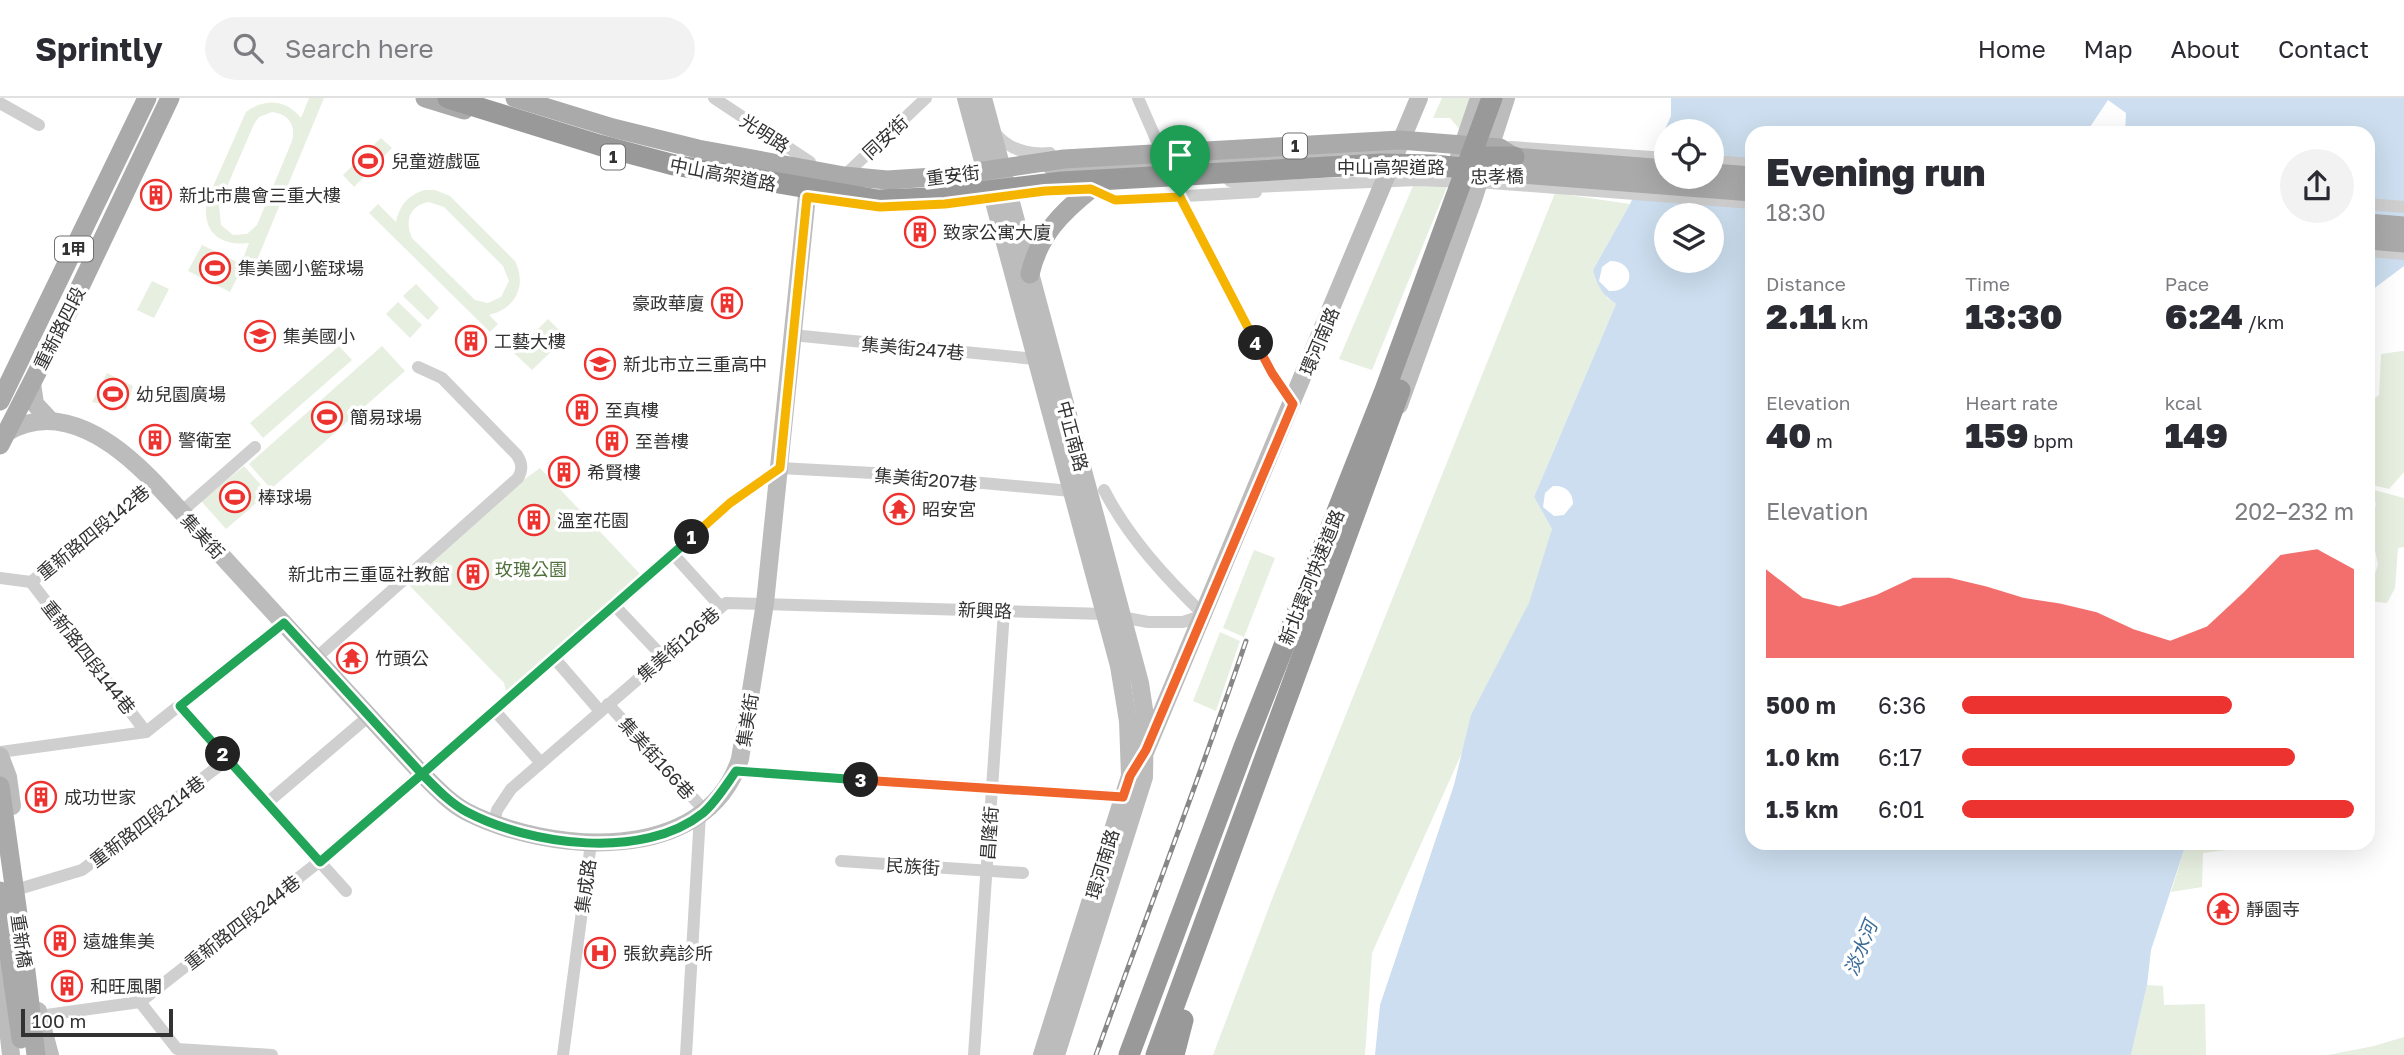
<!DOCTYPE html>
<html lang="en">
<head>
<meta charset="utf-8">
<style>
	:root { --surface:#fff; --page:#f2f2f3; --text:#2b2b33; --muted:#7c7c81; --line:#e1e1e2; --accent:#ed3330 }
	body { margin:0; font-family:"Golos Text","Noto Sans TC",sans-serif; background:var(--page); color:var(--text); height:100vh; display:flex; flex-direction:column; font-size:26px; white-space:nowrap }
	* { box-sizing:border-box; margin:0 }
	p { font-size:23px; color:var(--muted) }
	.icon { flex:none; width:38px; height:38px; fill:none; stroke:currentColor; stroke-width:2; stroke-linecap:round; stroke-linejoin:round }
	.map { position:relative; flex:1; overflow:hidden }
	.sheet { position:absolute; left:1745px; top:28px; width:630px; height:724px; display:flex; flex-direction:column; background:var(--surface); border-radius:21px; box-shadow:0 7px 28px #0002 }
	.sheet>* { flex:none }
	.controls { position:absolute; left:1654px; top:21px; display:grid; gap:14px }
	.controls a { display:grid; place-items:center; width:70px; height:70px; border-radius:50%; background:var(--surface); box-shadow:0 7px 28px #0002; font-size:35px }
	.scale { position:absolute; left:21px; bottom:18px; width:152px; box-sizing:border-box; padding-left:7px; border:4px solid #323232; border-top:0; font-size:19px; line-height:24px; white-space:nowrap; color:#323232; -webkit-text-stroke:5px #fff; paint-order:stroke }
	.pin { position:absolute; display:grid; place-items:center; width:60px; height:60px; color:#fff; margin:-72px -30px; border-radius:50% 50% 50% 0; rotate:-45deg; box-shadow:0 0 7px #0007 }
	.pin .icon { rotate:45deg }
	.km { position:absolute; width:35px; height:35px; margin:-18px; border-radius:50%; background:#222; color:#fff; font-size:19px; line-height:35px; text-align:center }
	.round { display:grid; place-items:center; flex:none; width:74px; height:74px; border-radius:37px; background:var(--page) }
	.summary { display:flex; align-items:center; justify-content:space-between; height:119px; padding:0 21px }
	h1 { font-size:38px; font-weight:800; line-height:52px }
	.figures { display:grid; grid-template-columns:repeat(3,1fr); gap:10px; height:119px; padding:7px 21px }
	.figures div { display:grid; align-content:center }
	.figures b { font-size:35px; font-weight:800 }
	.figures small { font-size:19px; font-weight:400 }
	.figures p { font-size:19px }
	.chart { height:196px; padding:14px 21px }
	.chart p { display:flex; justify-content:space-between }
	.chart svg { width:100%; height:126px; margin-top:7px; fill:var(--accent); opacity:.7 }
	ul { padding:0 21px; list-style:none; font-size:23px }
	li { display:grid; grid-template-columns:112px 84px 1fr; align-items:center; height:52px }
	li i { height:18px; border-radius:9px; background:var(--accent) }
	header { display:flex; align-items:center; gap:42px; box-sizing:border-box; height:98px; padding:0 35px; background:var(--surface); border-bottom:2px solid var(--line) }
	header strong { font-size:33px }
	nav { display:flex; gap:38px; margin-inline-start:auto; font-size:24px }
	.search { width:490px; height:63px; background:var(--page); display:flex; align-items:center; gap:18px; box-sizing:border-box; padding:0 24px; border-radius:38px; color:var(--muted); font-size:26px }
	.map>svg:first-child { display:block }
	.green { fill:#e7efe0; fill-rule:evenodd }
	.water { fill:#ccdeef; fill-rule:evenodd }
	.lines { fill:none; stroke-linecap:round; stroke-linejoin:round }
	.street { stroke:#cfcfcf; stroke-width:12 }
	.secondary { stroke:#bcbcbc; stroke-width:18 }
	.primary { stroke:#aaa; stroke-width:19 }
	.highway { stroke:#999; stroke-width:21 }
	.rail-casing { stroke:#878787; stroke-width:5 }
	.rail { stroke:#fff; stroke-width:2.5; stroke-dasharray:8; stroke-linecap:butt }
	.split-1-casing { stroke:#fff; stroke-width:14 }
	.split-2-casing { stroke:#fff; stroke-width:14 }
	.split-3-casing { stroke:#fff; stroke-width:14 }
	.split-4-casing { stroke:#fff; stroke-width:14 }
	.split-5-casing { stroke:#fff; stroke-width:14 }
	.split-1 { stroke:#f5b400; stroke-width:9 }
	.split-2 { stroke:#22a559; stroke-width:9 }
	.split-3 { stroke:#22a559; stroke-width:9 }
	.split-4 { stroke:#f0652b; stroke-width:9 }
	.split-5 { stroke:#f5b400; stroke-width:9 }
	.labels { text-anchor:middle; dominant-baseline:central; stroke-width:7; stroke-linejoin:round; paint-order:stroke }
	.shield { fill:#fff; stroke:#707070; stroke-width:2 }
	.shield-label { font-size:16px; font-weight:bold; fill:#323232 }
	.street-label { font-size:18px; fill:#323232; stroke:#fff }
	.poi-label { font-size:18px; fill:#323232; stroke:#fff; text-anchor:start }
	.park-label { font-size:18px; fill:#50713c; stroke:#fff }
	.water-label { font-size:19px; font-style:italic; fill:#3b6c99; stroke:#fff }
</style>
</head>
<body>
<header>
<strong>Sprintly</strong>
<div class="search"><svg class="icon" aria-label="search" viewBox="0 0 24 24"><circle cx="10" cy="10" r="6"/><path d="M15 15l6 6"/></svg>Search here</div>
<nav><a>Home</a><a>Map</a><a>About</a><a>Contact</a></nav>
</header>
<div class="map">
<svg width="2404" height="957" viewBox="0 0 2404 957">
	<rect width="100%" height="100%" fill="#fff"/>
	<g class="green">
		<path d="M309,0H324L252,174L242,170L230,194L188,173L202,147L241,166L249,145C220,148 201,134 207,102L246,14C265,0 286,1 301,20ZM272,14C289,16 296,27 292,43L257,127L247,136L233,137L221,127L219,107L254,26L259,19Z"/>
		<polygon points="1442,0 1474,0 1462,34 1450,20 1433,20"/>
		<polygon points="381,40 392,50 354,89 343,77"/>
		<polygon points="1448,86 1372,272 1339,261 1413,88"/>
		<path d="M424,92H435L450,98L515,163C527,187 516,211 489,217L498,226L490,234L369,115L378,106L396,124C400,107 407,98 424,92ZM429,104L444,109L503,168L509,183L501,199L488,205L475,202L412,140C404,123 410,107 429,104Z"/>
		<polygon points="1555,95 1630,106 1593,172 1607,200 1616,206 1534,399 1552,431 1545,470 1372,855 1365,957 1213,957 1274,796"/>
		<polygon points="152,183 169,191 154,220 137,212"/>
		<polygon points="416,186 439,210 428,222 403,198"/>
		<polygon points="398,204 422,227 410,240 386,216"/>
		<polygon points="548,221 566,239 532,272 514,255"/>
		<polygon points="339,248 352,262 263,340 250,325"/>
		<polygon points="382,248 405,273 271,391 249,366"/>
		<polygon points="2402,253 2404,253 2404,374 2389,391 2368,386 2368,305 2379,297 2381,256"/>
		<polygon points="107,275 133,288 126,311 92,304"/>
		<polygon points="244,368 268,395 226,431 201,403"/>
		<polygon points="540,370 641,477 506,593 504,585 408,486 483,411"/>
		<polygon points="2368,392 2374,392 2404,400 2404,449 2398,450 2395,490 2387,505 2376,504 2368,496 2378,467 2371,432 2376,405 2368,406"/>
		<polygon points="1254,452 1275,460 1244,539 1223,530"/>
		<polygon points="1220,534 1240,543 1216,613 1193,603"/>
		<polygon points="2186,746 2226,746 2226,752 2203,755 2202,789 2171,794"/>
		<polygon points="2147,887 2163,888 2164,907 2205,906 2206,957 2131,957"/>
		<polygon points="2404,939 2404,957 2328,957 2374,948"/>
	</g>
	<path class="water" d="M1671,0H2404V168L2368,195V35H2125L2126,15L2108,2L2086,35H1752V746H2186L2151,852L2147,887L2131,957H1375L1380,907L1454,687L1471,617L1529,505L1552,431L1534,399L1616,206C1602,197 1597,187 1593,172L1630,106L1671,18ZM1666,33H1712V79H1666ZM1666,117H1712V163H1666ZM1610,163C1637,163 1635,195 1609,193L1599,183L1602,169ZM1553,388C1565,387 1573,394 1573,406L1564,417L1554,418L1543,409L1545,395Z"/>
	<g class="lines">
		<g class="street">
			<polyline points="714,0 810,64 809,72"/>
			<polyline points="1138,0 1159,48"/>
			<polyline points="0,5 39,27"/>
			<path d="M995,35C1009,52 1028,57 1050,55"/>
			<polyline points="1502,50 1511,49 1666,60"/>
			<polyline points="1712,63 1752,66"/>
			<polyline points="844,78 926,0"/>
			<polyline points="1230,83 1251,89 1418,82 1491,85 1752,105"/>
			<polyline points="1091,91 1115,102 1256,94"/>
			<polyline points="1180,99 1272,275 1293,306"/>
			<polyline points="2368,106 2404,109"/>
			<polyline points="2368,153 2404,156"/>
			<polyline points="792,237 1035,261"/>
			<polyline points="181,414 255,349"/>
			<polyline points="673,456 720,508"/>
			<polyline points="0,480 31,484"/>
			<polyline points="31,484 146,634"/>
			<polyline points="31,484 155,385"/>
			<polyline points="615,508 663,559"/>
			<path d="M316,560L518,380C523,371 522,365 517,357L442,280L418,269"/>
			<polyline points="555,561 600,613"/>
			<polyline points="608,606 705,713"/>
			<polyline points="180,608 346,793"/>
			<polyline points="495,613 541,665"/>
			<polyline points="0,654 146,634 283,525"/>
			<polyline points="736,673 1131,699"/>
			<polyline points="267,705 369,618"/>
			<path d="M494,725L497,712L511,691L726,505L1105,516L1148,524H1183L1204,517C1166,480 1128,439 1104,392"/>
			<polyline points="841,763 1023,775"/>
			<polyline points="22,790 82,772 228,661"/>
			<polyline points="140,904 177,951 272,957"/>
			<polyline points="39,918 140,904 320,763 615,508 730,405 780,370 873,375 1071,393"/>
			<polyline points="563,957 591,745"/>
			<polyline points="686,957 700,717"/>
			<polyline points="974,957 1004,513"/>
		</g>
		<g class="secondary">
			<polyline points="966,0 1119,568 1128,623 1130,678"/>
			<polyline points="983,0 1140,585 1145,618 1144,679 1056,957"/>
			<polyline points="1459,59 1479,0"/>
			<polyline points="1051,68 1087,71 1379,53"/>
			<polyline points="32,285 35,306 49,321"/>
			<polyline points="1399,307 1473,102 1506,0"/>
			<path d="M6,335C60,301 118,346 155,385L422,676C436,690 450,705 467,714C548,755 705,769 740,661L765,505L809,78"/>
			<polyline points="0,658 8,679 12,708"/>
			<polyline points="0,861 11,957"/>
			<polyline points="38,913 50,957"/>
			<polyline points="1042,957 1130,678 1146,652 1419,0"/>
		</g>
		<g class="primary">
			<polyline points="425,0 464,12"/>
			<polyline points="515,0 613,30 698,51 844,78 887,82 950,78 1064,61 1400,42 1500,50 1514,59 1666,71"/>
			<polyline points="1712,75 1752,78"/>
			<polyline points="1495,76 1508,75 1752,94"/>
			<polyline points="2368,125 2404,128"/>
			<polyline points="2368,142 2404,145"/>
			<path d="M1030,176C1039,137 1061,115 1091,91"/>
			<polyline points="0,303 147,0"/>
			<polyline points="0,347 70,210 170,0"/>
			<polyline points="0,688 26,873 36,957"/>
			<polyline points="0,793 21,941"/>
		</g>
		<g class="highway">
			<polyline points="448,0 599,47 674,67 878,102 929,100 1062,84 1381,66 1434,67 1508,75"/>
			<polyline points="1471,59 1514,59"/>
			<polyline points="1129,957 1244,649 1385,292 1492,0"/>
			<polyline points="1156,957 1400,292"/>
			<polyline points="1174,957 1183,922"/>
		</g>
		<g class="rail-casing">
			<path id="rail" d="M1096,957C1146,819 1199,682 1246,543"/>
		</g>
		<use href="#rail" class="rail"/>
	</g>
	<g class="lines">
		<g class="split-1-casing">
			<polyline id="split-1" points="692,439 730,405 780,370 807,99 880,109 945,106 1045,93 1091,91 1115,102 1180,99"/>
		</g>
		<g class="split-2-casing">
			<polyline id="split-2" points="223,656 180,608 284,525 422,676 692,439"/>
		</g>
		<g class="split-3-casing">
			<path id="split-3" d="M223,656L320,764L422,676C436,690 450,705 467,714C530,747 643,763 703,715C716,704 726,687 736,673L861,682"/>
		</g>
		<g class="split-4-casing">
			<polyline id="split-4" points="861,682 1123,699 1130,678 1146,652 1293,306 1272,275 1256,245"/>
		</g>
		<g class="split-5-casing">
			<polyline id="split-5" points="1180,99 1256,245"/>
		</g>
		<use href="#split-1" class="split-1"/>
		<use href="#split-2" class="split-2"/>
		<use href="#split-3" class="split-3"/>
		<use href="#split-4" class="split-4"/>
		<use href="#split-5" class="split-5"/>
	</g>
	<defs>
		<g id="stadium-ring" transform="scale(1.575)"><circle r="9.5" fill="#fff" stroke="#ed3330" stroke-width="1.5"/><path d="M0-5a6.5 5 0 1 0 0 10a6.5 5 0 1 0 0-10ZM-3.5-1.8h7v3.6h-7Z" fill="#ed3330"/></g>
		<g id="building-ring" transform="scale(1.575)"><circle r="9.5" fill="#fff" stroke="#ed3330" stroke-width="1.5"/><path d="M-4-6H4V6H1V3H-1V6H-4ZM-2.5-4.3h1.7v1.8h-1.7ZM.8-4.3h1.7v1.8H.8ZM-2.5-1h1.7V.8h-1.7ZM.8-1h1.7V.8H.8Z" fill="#ed3330"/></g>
		<g id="school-ring" transform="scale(1.575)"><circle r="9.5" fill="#fff" stroke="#ed3330" stroke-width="1.5"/><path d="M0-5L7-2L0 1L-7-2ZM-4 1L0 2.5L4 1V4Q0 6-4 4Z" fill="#ed3330"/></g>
		<g id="temple-ring" transform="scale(1.575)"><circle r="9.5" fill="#fff" stroke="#ed3330" stroke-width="1.5"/><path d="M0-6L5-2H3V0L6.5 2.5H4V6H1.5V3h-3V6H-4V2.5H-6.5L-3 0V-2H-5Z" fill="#ed3330"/></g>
		<g id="hospital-ring" transform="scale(1.575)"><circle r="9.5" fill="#fff" stroke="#ed3330" stroke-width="1.5"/><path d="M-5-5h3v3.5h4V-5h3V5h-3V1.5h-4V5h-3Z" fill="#ed3330"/></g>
	</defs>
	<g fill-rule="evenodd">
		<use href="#stadium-ring" x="368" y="63"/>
		<use href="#building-ring" x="156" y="97"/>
		<use href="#building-ring" x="920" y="134"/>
		<use href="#stadium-ring" x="215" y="170"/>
		<use href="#building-ring" x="727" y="205"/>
		<use href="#school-ring" x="260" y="238"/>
		<use href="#building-ring" x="471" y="243"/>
		<use href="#school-ring" x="600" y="266"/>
		<use href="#stadium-ring" x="113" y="296"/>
		<use href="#building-ring" x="582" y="312"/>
		<use href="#stadium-ring" x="327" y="319"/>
		<use href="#building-ring" x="155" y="342"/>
		<use href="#building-ring" x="612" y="343"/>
		<use href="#building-ring" x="564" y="374"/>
		<use href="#stadium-ring" x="235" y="399"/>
		<use href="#temple-ring" x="899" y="411"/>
		<use href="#building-ring" x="534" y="422"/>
		<use href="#building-ring" x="473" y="476"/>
		<use href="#temple-ring" x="352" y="560"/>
		<use href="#building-ring" x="41" y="699"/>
		<use href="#temple-ring" x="2223" y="811"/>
		<use href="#building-ring" x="60" y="843"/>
		<use href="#hospital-ring" x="600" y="855"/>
		<use href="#building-ring" x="67" y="888"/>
	</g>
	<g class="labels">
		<g class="shield">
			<rect x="1283" y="35.5" width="24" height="25" rx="5"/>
			<rect x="601" y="46.5" width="24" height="25" rx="5"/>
			<rect x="55" y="138.5" width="38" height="25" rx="5"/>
		</g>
		<g class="shield-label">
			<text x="1295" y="48">1</text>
			<text x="613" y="59">1</text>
			<text x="74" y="151">1甲</text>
		</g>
		<g class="street-label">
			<text transform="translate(765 35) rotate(33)">光明路</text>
			<text transform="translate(885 39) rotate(-43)">同安街</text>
			<text x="1391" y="69">中山高架道路</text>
			<text transform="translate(723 76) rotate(11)">中山高架道路</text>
			<text transform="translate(953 77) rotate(-7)">重安街</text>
			<text transform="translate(1497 78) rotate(-1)">忠孝橋</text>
			<text transform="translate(59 230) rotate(-63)">重新路四段</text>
			<text transform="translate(1319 243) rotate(-67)">環河南路</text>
			<text transform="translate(913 250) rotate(5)">集美街247巷</text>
			<text transform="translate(1073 338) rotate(75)">中正南路</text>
			<text transform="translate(926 381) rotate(5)">集美街207巷</text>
			<text transform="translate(93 434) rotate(-39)">重新路四段142巷</text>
			<text transform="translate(203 438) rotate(47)">集美街</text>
			<text transform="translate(1311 479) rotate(-68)">新北環河快速道路</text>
			<text transform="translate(985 512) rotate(2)">新興路</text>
			<text transform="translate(678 546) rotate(-41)">集美街126巷</text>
			<text transform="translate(89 559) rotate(52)">重新路四段144巷</text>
			<text transform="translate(747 622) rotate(-81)">集美街</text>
			<text transform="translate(657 660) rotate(48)">集美街166巷</text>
			<text transform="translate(147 723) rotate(-37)">重新路四段214巷</text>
			<text transform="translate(989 735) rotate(-86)">昌隆街</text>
			<text transform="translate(1102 766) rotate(-73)">環河南路</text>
			<text transform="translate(913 768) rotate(4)">民族街</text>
			<text transform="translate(585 788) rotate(-82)">集成路</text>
			<text transform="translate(242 824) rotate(-38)">重新路四段244巷</text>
			<text transform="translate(22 843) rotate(82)">重新橋</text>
		</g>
		<g class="poi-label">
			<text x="391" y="63">兒童遊戲區</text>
			<text x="179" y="97">新北市農會三重大樓</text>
			<text x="943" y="134">致家公寓大廈</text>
			<text x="238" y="170">集美國小籃球場</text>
			<text x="704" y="205" text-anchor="end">豪政華廈</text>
			<text x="283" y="238">集美國小</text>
			<text x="494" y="243">工藝大樓</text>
			<text x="623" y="266">新北市立三重高中</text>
			<text x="136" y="296">幼兒園廣場</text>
			<text x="605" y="312">至真樓</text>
			<text x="350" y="319">簡易球場</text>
			<text x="178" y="342">警衛室</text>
			<text x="635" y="343">至善樓</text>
			<text x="587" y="374">希賢樓</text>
			<text x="258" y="399">棒球場</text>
			<text x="922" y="411">昭安宮</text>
			<text x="557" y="422">溫室花園</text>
			<text x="450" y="476" text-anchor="end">新北市三重區社教館</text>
			<text x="375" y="560">竹頭公</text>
			<text x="64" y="699">成功世家</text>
			<text x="2246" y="811">靜園寺</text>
			<text x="83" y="843">遠雄集美</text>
			<text x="623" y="855">張欽堯診所</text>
			<text x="90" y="888">和旺風閣</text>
		</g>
		<g class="park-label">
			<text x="531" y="471">玫瑰公園</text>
		</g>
		<g class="water-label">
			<text transform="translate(1860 850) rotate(-68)">淡水河</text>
		</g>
	</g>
</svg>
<div class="controls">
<a><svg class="icon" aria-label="locate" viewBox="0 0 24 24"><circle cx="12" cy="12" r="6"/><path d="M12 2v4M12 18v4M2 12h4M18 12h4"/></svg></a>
<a><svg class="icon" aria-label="layers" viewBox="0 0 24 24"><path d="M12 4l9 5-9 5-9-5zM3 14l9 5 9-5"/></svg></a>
</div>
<div class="scale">100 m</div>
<div class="pin" style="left:1180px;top:99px;background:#1e9e55"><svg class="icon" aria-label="arrive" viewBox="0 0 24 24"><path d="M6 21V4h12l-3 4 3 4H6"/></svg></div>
<b class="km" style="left:692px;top:439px">1</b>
<b class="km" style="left:223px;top:656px">2</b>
<b class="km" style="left:861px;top:682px">3</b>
<b class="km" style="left:1256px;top:245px">4</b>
<section class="sheet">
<div class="summary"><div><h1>Evening run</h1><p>18:30</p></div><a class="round"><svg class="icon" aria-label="share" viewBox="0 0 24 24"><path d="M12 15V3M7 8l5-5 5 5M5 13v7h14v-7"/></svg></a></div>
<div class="figures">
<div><p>Distance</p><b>2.11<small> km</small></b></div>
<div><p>Time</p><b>13:30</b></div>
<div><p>Pace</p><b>6:24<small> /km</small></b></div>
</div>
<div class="figures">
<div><p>Elevation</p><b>40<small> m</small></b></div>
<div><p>Heart rate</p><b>159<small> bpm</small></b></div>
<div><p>kcal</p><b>149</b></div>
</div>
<div class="chart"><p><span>Elevation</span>202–232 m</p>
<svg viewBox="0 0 160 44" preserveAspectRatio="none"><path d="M0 44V13L10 23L20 26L30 22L40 16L50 16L60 19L70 23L80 25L90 28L100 34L110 38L120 33L130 21L140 8L150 6L160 13V44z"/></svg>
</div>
<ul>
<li><b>500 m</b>6:36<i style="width:69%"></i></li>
<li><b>1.0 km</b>6:17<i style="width:85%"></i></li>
<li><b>1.5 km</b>6:01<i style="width:100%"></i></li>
</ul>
</section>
</div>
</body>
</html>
